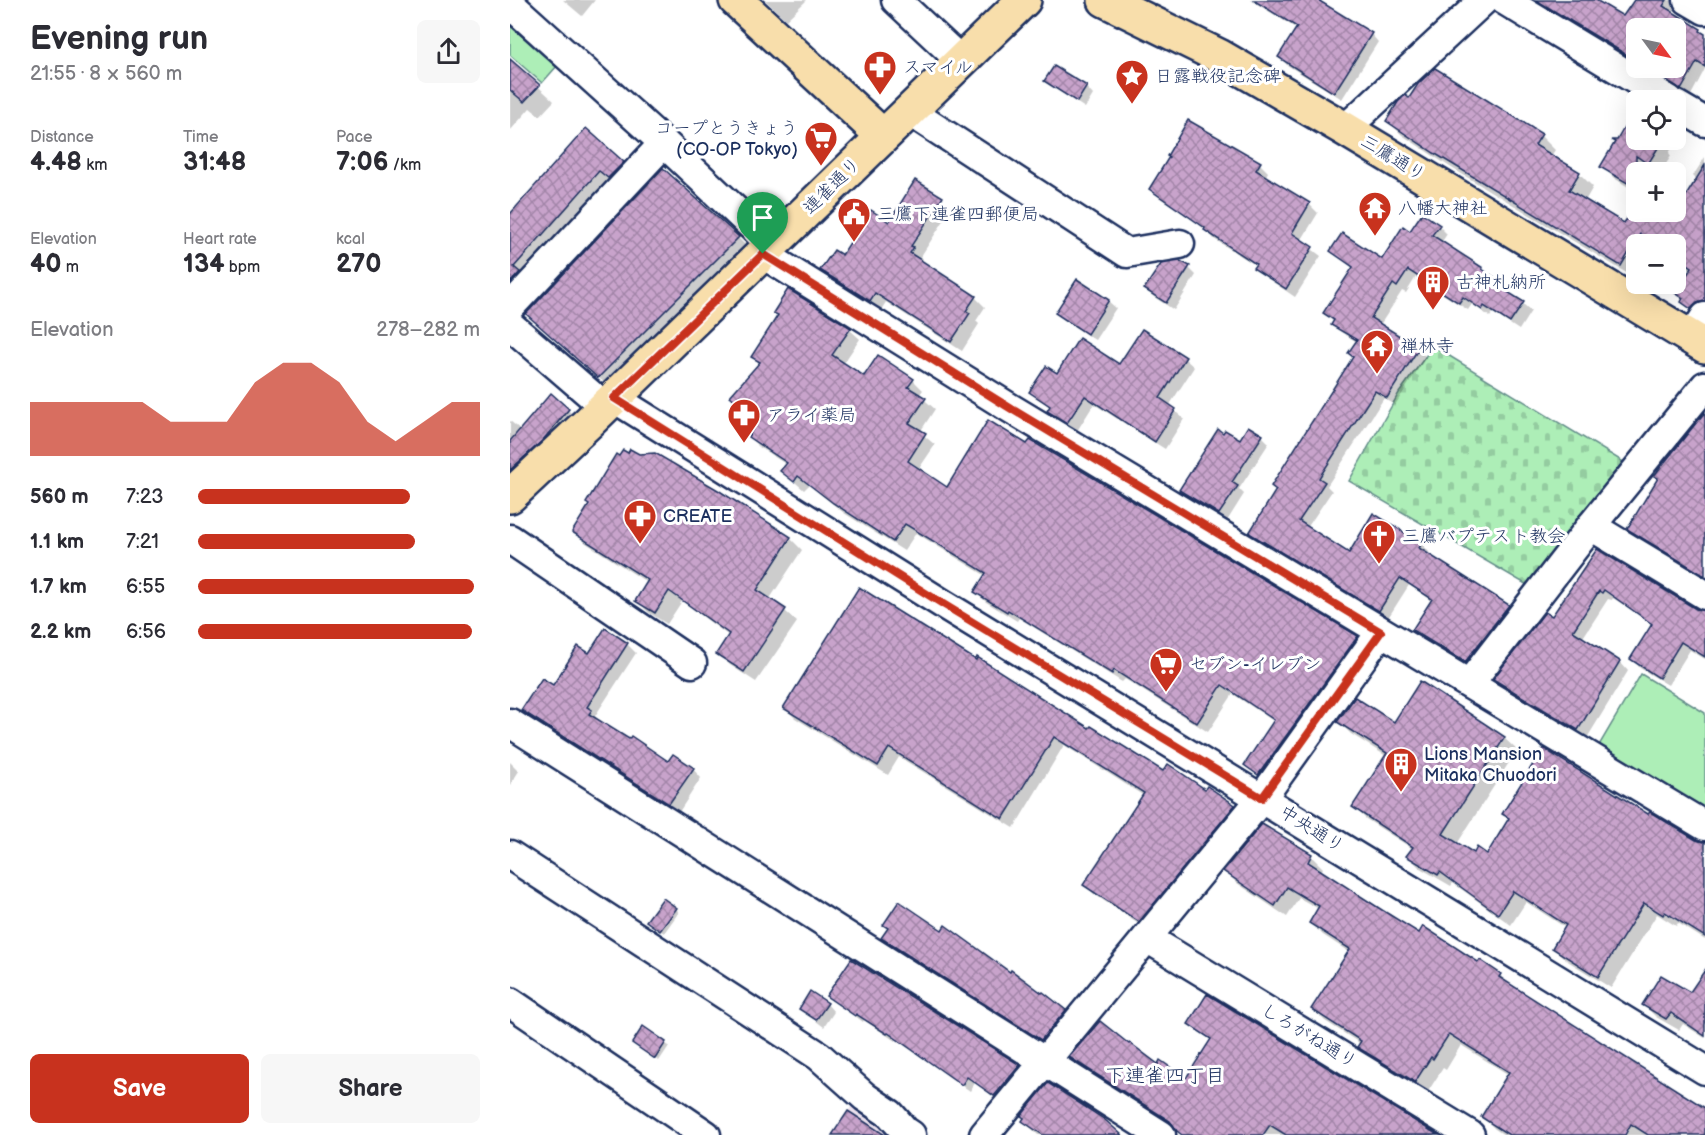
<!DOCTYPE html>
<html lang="en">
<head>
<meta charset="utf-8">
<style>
	:root { --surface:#fff; --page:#f7f7f7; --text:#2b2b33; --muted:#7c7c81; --accent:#c8321e }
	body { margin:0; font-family:"Balsamiq Sans","Klee One",sans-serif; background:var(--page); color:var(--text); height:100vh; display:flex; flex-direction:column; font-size:22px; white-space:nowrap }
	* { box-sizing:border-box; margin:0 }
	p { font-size:20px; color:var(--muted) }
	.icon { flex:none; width:33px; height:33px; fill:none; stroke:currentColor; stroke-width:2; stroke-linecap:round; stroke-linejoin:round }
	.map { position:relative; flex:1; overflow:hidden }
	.panel { display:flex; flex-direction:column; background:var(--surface); width:510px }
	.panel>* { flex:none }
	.needle { width:39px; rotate:123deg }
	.buttons { position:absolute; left:1116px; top:18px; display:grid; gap:12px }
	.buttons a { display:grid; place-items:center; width:60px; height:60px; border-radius:9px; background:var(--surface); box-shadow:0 6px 24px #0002; font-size:30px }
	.pin { position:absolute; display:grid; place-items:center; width:51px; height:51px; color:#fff; margin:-62px -26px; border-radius:50% 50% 50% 0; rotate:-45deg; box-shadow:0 0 6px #0007 }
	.pin .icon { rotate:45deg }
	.round { display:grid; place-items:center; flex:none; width:63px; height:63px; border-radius:9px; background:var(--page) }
	.summary { display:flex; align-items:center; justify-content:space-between; height:102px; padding:0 30px }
	h1 { font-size:33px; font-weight:800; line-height:45px }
	.stats { display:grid; grid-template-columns:repeat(3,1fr); gap:9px; height:102px; padding:6px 30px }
	.stats div { display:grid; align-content:center }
	.stats b { font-size:26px; font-weight:800 }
	.stats small { font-size:16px; font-weight:400 }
	.stats p { font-size:16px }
	.chart { height:168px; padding:12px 30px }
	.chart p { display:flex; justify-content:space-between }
	.chart svg { width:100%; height:108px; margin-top:6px; fill:var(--accent); opacity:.7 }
	.button { display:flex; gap:12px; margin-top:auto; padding:12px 30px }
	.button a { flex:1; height:69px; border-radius:9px; background:var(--accent); color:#fff; font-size:24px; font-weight:800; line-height:69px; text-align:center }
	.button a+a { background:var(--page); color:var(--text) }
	ul { padding:0 30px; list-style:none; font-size:20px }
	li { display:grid; grid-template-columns:96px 72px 1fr; align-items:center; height:45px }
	li i { height:15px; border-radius:8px; background:var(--accent) }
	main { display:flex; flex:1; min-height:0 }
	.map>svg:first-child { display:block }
	.built { fill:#eee3ef }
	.cemetery { fill:url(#cemetery-stones); stroke:#648e8a; stroke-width:1.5 }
	.park { fill:#adeeb7; stroke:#648e8a; stroke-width:1.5 }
	.shadow { fill:#0003 }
	.building { fill:url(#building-cross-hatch); stroke:#1b2f5e; stroke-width:1.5 }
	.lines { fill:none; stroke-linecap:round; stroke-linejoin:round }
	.minor-casing { stroke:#1b2f5e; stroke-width:33 }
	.major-casing { stroke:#1b2f5e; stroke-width:38 }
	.minor { stroke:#fff; stroke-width:28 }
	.major { stroke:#f8deab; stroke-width:33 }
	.route-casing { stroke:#fff; stroke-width:12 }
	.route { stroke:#c8321e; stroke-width:8 }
	.labels { text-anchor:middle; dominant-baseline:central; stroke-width:6; stroke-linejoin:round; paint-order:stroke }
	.poi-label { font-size:18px; fill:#1b2f5e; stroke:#fff; text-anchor:start }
	.street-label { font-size:18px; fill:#1b2f5e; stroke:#fff }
	.neighbourhood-label { font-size:20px; fill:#1b2f5e; stroke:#fff }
</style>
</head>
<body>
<main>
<section class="panel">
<div class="summary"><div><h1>Evening run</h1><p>21:55 · 8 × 560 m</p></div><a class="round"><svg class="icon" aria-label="share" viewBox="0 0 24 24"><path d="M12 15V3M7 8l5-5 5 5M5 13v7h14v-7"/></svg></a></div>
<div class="stats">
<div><p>Distance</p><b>4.48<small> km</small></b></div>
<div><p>Time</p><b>31:48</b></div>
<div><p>Pace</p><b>7:06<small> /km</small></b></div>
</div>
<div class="stats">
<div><p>Elevation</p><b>40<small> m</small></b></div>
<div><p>Heart rate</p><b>134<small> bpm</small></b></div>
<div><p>kcal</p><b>270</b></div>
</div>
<div class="chart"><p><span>Elevation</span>278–282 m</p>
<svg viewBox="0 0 160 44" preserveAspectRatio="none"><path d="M0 44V22L10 22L20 22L30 22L40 22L50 30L60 30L70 30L80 14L90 6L100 6L110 14L120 30L130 38L140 30L150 22L160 22V44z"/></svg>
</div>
<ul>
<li><b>560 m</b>7:23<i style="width:75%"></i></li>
<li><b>1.1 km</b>7:21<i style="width:77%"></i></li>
<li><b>1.7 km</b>6:55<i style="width:98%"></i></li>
<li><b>2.2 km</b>6:56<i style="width:97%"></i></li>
</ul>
<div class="button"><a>Save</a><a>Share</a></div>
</section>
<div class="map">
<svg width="1195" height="1135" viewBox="0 0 1195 1135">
	<defs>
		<pattern id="cemetery-stones" width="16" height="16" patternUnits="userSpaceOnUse" patternTransform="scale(1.5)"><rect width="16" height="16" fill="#adeeb7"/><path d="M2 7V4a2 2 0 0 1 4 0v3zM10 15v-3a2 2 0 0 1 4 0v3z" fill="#94cca0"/></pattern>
		<pattern id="building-cross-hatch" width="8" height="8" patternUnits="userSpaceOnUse" patternTransform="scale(1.5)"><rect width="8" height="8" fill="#c8a3cb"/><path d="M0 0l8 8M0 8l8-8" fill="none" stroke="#a285a8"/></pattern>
	</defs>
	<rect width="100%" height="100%" fill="#fff"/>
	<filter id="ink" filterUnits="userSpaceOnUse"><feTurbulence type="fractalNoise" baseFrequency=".0167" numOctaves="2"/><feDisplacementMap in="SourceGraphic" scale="12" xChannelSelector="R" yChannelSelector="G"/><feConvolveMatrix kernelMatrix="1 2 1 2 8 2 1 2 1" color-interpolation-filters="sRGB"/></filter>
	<g filter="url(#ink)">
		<polygon class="built" points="343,1104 390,1135 322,1135"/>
		<polygon class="cemetery" points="923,346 1120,466 1019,586 839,481 889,393"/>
		<g class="park">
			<polygon points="0,26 47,66 32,83 0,55"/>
			<polygon points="1131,674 1195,713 1195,812 1088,747"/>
		</g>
		<g class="shadow">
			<polygon points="53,0 85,0 72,16"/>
			<polygon points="255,0 297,0 276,20"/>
			<polygon points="741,0 805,0 861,34 868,42 832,99 777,65 770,57 787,29"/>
			<polygon points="1023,0 1088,0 1087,2 1114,18 1126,0 1170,0 1161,13 1195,35 1195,69 1180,97 1133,68 1166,68 1166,28 1126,28 1126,64"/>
			<polygon points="0,61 44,101 30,116 20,108 0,131"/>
			<polygon points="536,81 576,87 583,95 575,108 544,88"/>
			<polygon points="1126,110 1126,140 1166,140 1166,128 1171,133 1159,153 1161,156 1151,172 1126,172 1126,192 1104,178 1092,166"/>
			<polygon points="878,121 1031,136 1045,150 1041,156 1069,173 1083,187 1075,201 1114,225 1126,204 1126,212 1155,212 1164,217 1187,180 1183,176 1195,157 1195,321 1187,316 1167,293 1182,270 1166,260 1166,244 1126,244 1125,278 940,167 892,135"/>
			<polygon points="76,131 128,178 0,290 0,216"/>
			<polygon points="750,164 758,172 755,178 799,204 808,213 791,241 811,256 785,297 754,276 745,268 747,266 704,239 696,229 649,197 641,189"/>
			<polygon points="432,198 442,208 411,256 413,259 411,262 465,297 475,307 466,321 469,324 452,351 376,302 371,310 322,280 312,270 379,224"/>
			<polygon points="929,226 937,234 931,243 990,283 997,291 996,293 1013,304 1021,311 1009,330 983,313 980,317 962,304 958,310 906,277 896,293 892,291 870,325 908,349 916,357 885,405 874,398 817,486 822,491 797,528 839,555 864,515 912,544 919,552 917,555 998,606 1006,614 964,669 911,638 904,630 923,601 899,585 878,618 749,540 741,532 844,357 847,342 831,332 823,324 824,322 814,312 843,268 822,251 873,261 900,233"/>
			<polygon points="228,238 243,253 105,392 33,329"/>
			<polygon points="679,268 686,275 664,310 644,297 636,289"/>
			<polygon points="279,291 340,330 350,339 333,364 355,378 403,380 413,390 409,395 425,409 410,432 425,445 408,470 437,489 847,638 856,647 759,784 736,765 765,722 723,694 698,732 615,679 612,682 509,618 507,621 476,602 466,592 476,576 406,533 394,551 334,513 299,485 294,490 272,471 277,465 249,447 239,437 250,421 250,364 243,357 269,316 265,312"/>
			<polygon points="598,301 606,308 585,340 554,320 547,313"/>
			<polygon points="675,359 684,367 659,406 674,419 655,449 584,404 567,431 548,420 539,411 541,408 521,392 548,375"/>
			<polygon points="42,395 61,413 35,444 0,477 0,421 11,430"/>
			<polygon points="1195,415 1195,579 1131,540 1119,528 1149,479 1151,469"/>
			<polygon points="752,436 759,443 729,489 734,494 717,521 678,497 671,490"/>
			<polygon points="208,491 280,538 292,550 259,600 275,611 287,622 246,682 220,665 208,653 219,636 172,601 157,624 138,612 127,600 138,583 76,543 64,531"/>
			<polygon points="1087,551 1186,611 1195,612 1195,659 1180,650 1158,685 1130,668 1122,659 1143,624 1103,598 1102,600 1098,599 1072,639 1110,662 1118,671 1077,738 994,688 985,679 1042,618"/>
			<polygon points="95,630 117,644 126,653 85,716 89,720 88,721 159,763 183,769 191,778 169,812 22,719 13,710 43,687 79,655"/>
			<polygon points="910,684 994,738 1007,750 947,844 964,855 978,856 1000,820 994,814 1139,816 1186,842 1195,844 1195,940 1168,923 1166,926 1147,914 1101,988 1056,960 1044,948 1056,928 1016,902 1001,925 943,883 941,886 910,868 898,856 903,849 856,819 844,807 876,756 841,734 829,722 884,724"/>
			<polygon points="275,708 579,730 654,773 696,791 724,806 734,816 639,931 584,894 574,884 634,796 554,745 504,828 389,757 378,775 285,718"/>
			<polygon points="0,762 9,771 0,785"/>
			<polygon points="752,826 801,856 813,868 811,872 909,935 990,975 1002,988 1195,1109 1195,1135 994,1135 985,1129 973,1117 999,1075 951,1045 936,1070 933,1068 917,1093 861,1059 849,1047 851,1044 815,1021 803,1009 839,952 813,935 801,923 809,909 789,898 777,917 727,883 715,871"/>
			<polygon points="166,909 169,912 154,933 141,924"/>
			<polygon points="373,938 555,1011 562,1018 539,1046 380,945"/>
			<polygon points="342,961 509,1067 516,1074 493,1103 465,1083 460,1091 386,1039 385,1041 354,1020 353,1022 318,995"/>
			<polygon points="1195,972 1195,1038 1173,1024 1169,1030 1146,1017 1134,1005 1181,994"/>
			<polygon points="317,1004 324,1012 314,1027 290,1009"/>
			<polygon points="680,1024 926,1135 672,1135 664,1125 568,1064 561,1057 648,1066 676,1080 701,1040"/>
			<polygon points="134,1028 159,1046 149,1061 127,1046"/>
			<polygon points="514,1121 609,1135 528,1135"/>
		</g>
		<g class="building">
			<polygon points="743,0 808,0 862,33 824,93 768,57 787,27"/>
			<polygon points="1026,0 1086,0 1113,16 1124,0 1157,0 1153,6 1191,29 1190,31 1195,34 1195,67 1187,62 1171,90 1137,68 1166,68 1166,28 1139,28 1135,26 1133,28 1126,28 1126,40 1117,55"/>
			<polygon points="0,59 30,85 14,102 0,90"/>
			<polygon points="544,66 577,86 567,102 534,81"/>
			<polygon points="925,68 1032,134 1025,145 1070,172 1059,190 1114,223 1121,212 1166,212 1195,165 1195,301 1187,303 1181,309 1171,302 1173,298 1165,293 1182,267 1166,256 1166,244 1146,244 1130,234 1111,266 924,153 876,121 888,102 895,95 899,98 908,84"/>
			<polygon points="1126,107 1126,140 1153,140 1138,164 1126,156 1126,188 1090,167 1105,142 1101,140 1107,140"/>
			<polygon points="678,120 751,162 746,170 800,203 782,233 803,247 776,289 743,268 746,264 694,230 695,228 639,189 659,157 657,156"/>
			<polygon points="76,128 114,162 98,178 89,171 4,267 10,272 0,283 0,214"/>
			<polygon points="153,168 229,237 88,378 16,314"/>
			<polygon points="405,180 433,197 401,246 404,247 400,253 466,296 456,311 460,313 441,342 365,293 360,301 310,270 324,250 332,255 361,210 379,222"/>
			<polygon points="912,213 930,225 922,235 973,268 972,269 990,281 988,286 1014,302 1000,323 974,306 972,310 953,297 949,303 898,270 887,287 883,284 861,318 909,348 877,398 865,391 809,478 815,482 789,521 839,553 863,513 912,543 909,548 999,605 955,662 902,630 922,599 890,578 869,611 739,533 766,490 761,486 843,357 838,353 847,340 821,325 824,320 813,313 843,267 820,251 832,233 872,259 893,226 900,231"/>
			<polygon points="670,261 680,266 656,303 634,289 651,264"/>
			<polygon points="567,279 599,300 577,334 545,313"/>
			<polygon points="278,289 341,328 322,355 354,376 368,355 404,379 398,387 416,398 399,423 416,433 398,461 437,487 478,420 517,444 520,440 848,636 748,775 734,765 764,720 712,685 687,723 604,670 602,674 498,610 497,612 464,592 476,573 395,524 383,542 323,503 288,476 284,482 270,471 277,463 238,437 248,420 220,396 250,362 241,357 268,315 263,313"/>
			<polygon points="632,329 676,357 650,398 666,409 645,442 575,396 557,423 537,411 540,406 519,392 536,366 547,373 569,338 609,364"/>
			<polygon points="41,393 59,409 32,441 0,470 0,441"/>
			<polygon points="1195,412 1195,576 1117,529 1148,478 1144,476 1150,468"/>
			<polygon points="738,426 753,435 722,482 728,486 709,514 669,490 708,429 713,433 715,430 730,439"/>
			<polygon points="120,449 129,454 145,453 208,490 281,537 247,590 276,609 234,672 206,654 219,634 159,591 145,613 125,601 138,580 62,532 79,505 76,503 106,454 109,456 113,450 118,453"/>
			<polygon points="1087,549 1186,609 1195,611 1195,657 1171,642 1149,678 1120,659 1142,624 1094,590 1092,593 1089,591 1063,631 1110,661 1068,730 983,679 1035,612 1042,616"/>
			<polygon points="349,587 466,660 467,657 579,728 581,726 653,771 658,764 695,789 697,786 725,805 629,922 573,885 634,793 544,737 493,819 379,748 368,766 273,708"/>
			<polygon points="95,628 118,643 77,707 82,710 79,714 119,739 121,736 158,761 163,754 184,768 159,804 11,710 32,678 43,685 68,646 79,653"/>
			<polygon points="910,681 995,737 933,834 964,853 967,847 977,854 999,818 992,814 1033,748 1138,814 1140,812 1186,840 1195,842 1195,937 1155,912 1153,915 1134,903 1088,977 1042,948 1056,925 1003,891 988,914 930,872 928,875 896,856 903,847 842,807 877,753 827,722 845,697 884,722"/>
			<polygon points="752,824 802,854 798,862 872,910 909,933 913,926 968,962 970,960 991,974 989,977 1195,1108 1195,1135 1138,1135 1121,1124 1115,1135 999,1135 971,1117 999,1072 939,1034 923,1059 921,1057 905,1082 847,1047 851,1041 801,1009 840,949 799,923 809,906 777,887 765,906 713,871"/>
			<polygon points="153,898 167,908 150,931 136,921"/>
			<polygon points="389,901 432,930 435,925 500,972 501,970 532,993 533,992 556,1010 531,1040 371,938 378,928 373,925"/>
			<polygon points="341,959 352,966 510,1065 484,1096 457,1077 452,1085 378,1033 377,1034 346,1014 345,1016 316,996"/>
			<polygon points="1195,970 1195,1036 1161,1013 1156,1019 1132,1005 1151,975 1180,992"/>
			<polygon points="300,991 318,1003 306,1020 289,1009"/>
			<polygon points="697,994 928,1135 776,1135 760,1125 753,1135 672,1135 667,1131 660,1121 559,1057 590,1021 619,1044 620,1043 648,1064 650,1060 676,1078 701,1039 678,1024"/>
			<polygon points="133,1026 156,1042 145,1059 122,1043"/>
			<polygon points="538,1083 594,1119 612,1135 533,1135 512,1121 514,1118 511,1116"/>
			<polygon points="338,1111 375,1135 322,1135"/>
		</g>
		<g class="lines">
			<g class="minor-casing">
				<g id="minor">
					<polyline points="386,0 450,60"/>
					<polyline points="994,0 1159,100"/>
					<polyline points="1178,0 1195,10"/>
					<polyline points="0,4 154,143 262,245"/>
					<polyline points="1166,105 1195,122"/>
					<polyline points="399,111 617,253 670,244"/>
					<polyline points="835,129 974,0"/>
					<polyline points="253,254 500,408 1195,826"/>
					<polyline points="0,307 154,143"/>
					<polyline points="0,325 95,407"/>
					<polyline points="1181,338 1195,317"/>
					<polyline points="104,398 433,604 1195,1070"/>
					<polyline points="1081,526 1195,595"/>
					<polyline points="0,539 182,663"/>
					<polyline points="959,684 1081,526 1195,386"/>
					<polyline points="0,723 651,1135"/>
					<polyline points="0,855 309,1056 355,1097 380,1114 395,1131 401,1135"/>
					<polyline points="637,938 960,1135"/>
					<polyline points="0,1002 196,1135"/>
					<polyline points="474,1135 752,798 871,632"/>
				</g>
			</g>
			<g class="major-casing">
				<g id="major">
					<polyline points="226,0 373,136"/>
					<polyline points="595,0 709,56 835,129 1195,346"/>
					<polyline points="0,496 79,422 514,0"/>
				</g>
			</g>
			<use href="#minor" class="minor"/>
			<use href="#major" class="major"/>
		</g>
	</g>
	<g class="lines" filter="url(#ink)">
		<g class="route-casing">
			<polygon id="route" points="253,254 500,408 871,632 752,798 433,604 104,398"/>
		</g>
		<use href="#route" class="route"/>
	</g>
	<defs>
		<g id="pharmacy-pin" transform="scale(1.725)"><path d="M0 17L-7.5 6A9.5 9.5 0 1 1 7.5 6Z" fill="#c8321e" stroke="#fff"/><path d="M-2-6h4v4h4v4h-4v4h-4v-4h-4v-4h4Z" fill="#fff"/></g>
		<g id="sight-pin" transform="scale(1.725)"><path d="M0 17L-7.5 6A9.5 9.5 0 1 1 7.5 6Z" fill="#c8321e" stroke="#fff"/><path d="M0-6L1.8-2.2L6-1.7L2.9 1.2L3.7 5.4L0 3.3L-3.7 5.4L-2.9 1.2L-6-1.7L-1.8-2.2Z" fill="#fff"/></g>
		<g id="supermarket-pin" transform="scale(1.725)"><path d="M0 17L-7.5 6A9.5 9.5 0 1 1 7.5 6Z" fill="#c8321e" stroke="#fff"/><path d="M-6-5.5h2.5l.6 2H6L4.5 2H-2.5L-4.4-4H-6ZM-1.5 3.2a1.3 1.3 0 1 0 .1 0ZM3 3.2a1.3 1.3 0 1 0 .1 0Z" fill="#fff"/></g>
		<g id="temple-pin" transform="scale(1.725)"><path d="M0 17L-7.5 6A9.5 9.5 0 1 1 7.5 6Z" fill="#c8321e" stroke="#fff"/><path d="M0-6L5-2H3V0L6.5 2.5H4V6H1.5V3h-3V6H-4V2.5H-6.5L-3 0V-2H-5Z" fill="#fff"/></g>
		<g id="civic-pin" transform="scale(1.725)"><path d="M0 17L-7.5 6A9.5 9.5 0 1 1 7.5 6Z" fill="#c8321e" stroke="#fff"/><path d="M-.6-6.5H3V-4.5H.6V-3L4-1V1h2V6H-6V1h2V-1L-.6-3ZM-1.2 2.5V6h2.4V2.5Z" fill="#fff"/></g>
		<g id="building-pin" transform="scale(1.725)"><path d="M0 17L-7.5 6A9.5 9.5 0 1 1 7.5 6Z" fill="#c8321e" stroke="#fff"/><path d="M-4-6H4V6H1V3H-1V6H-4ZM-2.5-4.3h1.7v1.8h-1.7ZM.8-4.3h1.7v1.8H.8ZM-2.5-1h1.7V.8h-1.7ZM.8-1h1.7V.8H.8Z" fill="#fff"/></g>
		<g id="church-pin" transform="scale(1.725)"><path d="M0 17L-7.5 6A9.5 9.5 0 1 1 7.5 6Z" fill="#c8321e" stroke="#fff"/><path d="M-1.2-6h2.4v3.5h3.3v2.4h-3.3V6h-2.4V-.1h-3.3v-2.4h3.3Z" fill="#fff"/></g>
	</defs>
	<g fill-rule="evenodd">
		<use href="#pharmacy-pin" x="370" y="67"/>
		<use href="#sight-pin" x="622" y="76"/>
		<use href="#supermarket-pin" x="311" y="138"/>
		<use href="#temple-pin" x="865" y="208"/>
		<use href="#civic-pin" x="344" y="214"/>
		<use href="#building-pin" x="923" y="282"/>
		<use href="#temple-pin" x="867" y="346"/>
		<use href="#pharmacy-pin" x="234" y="415"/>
		<use href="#pharmacy-pin" x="130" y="516"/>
		<use href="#church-pin" x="869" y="536"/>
		<use href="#supermarket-pin" x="656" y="664"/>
		<use href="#building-pin" x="891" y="764"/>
	</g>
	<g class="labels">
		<g class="poi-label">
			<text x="393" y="67">スマイル</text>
			<text x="645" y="76">日露戦役記念碑</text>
			<text x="288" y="128" text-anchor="end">コープとうきょう<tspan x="288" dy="21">(CO-OP Tokyo)</tspan></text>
			<text x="888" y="208">八幡大神社</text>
			<text x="367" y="214">三鷹下連雀四郵便局</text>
			<text x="946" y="282">古神札納所</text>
			<text x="890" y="346">禅林寺</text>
			<text x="257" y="415">アライ薬局</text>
			<text x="153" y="516">CREATE</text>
			<text x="892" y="536">三鷹バプテスト教会</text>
			<text x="679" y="664">セブン-イレブン</text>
			<text x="914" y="754">Lions Mansion<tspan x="914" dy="21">Mitaka Chuodori</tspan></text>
		</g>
		<g class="street-label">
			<text transform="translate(883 158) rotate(31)">三鷹通り</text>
			<text transform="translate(322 186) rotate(-45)">連雀通り</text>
			<text transform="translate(802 829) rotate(32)">中央通り</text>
			<text transform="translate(799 1036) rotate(31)">しろがね通り</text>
		</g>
		<g class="neighbourhood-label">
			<text x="655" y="1076">下連雀四丁目</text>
		</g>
	</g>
</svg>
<div class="buttons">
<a><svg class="needle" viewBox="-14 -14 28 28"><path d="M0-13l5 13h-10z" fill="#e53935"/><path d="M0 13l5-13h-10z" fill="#7c7c81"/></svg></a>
<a><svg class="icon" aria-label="locate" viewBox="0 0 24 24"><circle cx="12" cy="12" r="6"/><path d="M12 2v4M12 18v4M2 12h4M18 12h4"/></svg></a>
<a>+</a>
<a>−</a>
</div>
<div class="pin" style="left:253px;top:254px;background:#1e9e55"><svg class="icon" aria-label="arrive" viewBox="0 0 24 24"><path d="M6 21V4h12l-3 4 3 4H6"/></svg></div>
</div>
</main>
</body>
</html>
